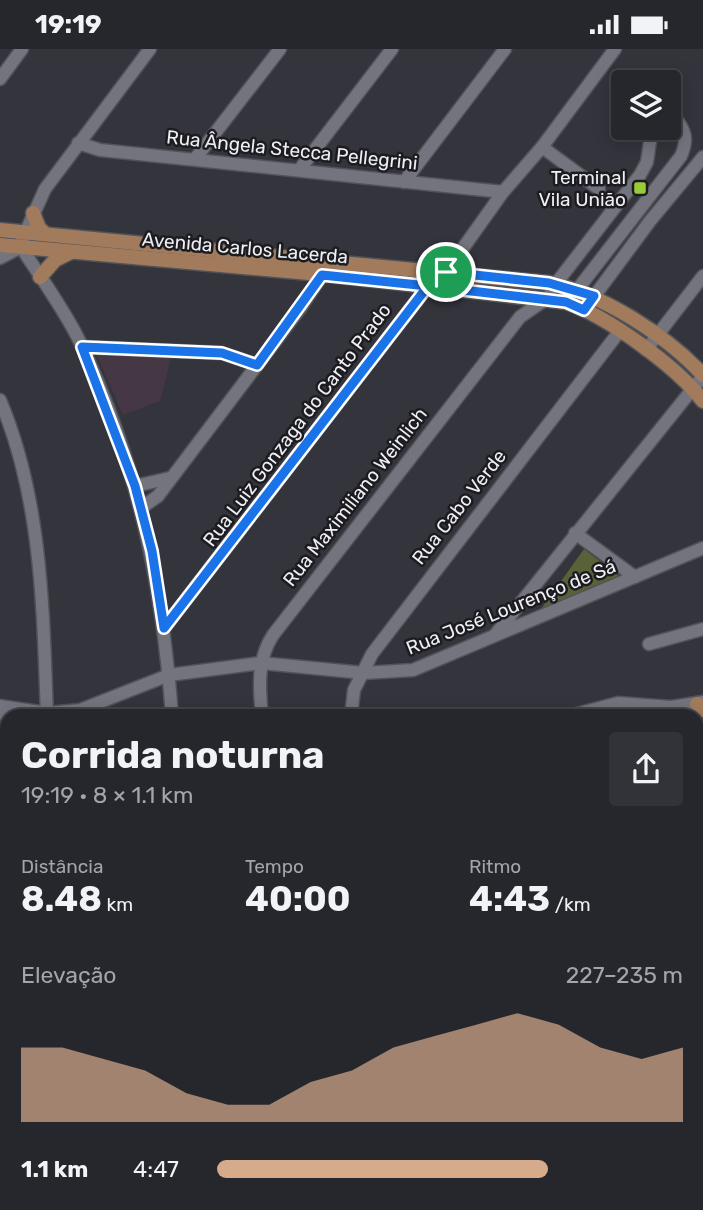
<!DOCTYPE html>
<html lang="pt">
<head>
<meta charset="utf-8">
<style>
	:root { --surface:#26272d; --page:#323339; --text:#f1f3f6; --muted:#a4a5aa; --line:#424449; --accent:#d6ab8b }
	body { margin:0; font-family:Rubik,sans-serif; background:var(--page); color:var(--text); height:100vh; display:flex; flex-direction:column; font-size:26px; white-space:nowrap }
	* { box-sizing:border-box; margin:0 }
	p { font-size:23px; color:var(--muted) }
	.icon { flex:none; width:38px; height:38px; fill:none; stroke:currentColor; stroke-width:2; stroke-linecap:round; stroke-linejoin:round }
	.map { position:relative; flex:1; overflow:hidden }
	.sheet { position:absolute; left:0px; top:660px; width:704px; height:502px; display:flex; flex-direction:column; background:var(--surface); border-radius:21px 21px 0 0; box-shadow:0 4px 18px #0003,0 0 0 2px var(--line) }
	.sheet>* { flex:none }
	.controls { position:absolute; left:611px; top:21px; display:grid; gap:14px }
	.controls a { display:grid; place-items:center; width:70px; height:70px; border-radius:7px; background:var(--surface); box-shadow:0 4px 18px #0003,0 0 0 2px var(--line); font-size:35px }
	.pin { position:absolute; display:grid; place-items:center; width:60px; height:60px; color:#fff; margin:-30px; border:4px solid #fff; border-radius:50%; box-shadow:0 2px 7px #0007 }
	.round { display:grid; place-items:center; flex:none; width:74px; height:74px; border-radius:7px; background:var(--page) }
	.headline { display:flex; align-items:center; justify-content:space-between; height:119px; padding:0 21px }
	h1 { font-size:38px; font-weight:700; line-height:52px }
	.metrics { display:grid; grid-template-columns:repeat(3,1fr); gap:10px; height:119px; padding:7px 21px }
	.metrics div { display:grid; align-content:center }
	.metrics b { font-size:35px; font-weight:700 }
	.metrics small { font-size:19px; font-weight:400 }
	.metrics p { font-size:19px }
	.chart { height:196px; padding:14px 21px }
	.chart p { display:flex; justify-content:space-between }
	.chart svg { width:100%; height:126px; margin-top:7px; fill:var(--accent); opacity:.7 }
	ul { padding:0 21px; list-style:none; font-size:23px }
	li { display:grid; grid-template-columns:112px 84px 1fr; align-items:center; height:52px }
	li i { height:18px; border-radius:9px; background:var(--accent) }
	.status { display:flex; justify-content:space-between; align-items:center; height:49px; padding:0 35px; background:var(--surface); direction:ltr }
	.status svg { height:19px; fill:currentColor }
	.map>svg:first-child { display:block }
	.medical { fill:#463744 }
	.green { fill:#596138 }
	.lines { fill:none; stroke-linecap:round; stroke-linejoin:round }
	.minor-casing { stroke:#525359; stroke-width:15 }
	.major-casing { stroke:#525359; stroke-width:17 }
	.minor { stroke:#73747d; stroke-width:12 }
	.major { stroke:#a27b5c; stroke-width:14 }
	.route-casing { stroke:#fff; stroke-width:14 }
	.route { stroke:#1a73e8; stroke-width:9 }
	.poi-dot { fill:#98cb37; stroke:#1c1c20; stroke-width:2.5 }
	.labels { text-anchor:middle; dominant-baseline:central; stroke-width:5; stroke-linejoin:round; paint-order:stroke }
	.street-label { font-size:19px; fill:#eeeff4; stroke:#1c1c20 }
	.poi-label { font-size:19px; fill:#eeeff4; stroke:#1c1c20; text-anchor:end }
</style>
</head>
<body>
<div class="status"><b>19:19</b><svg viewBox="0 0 49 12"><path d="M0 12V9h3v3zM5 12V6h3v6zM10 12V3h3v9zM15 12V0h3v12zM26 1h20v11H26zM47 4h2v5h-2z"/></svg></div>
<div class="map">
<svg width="703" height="1161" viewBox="0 0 703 1161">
	<rect width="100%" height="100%" fill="#33343c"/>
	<polygon class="medical" points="96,305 171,309 160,352 123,366"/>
	<polygon class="green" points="584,500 623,530 536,567"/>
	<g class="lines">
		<g class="minor-casing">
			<g id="minor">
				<polyline points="0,30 22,0"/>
				<polyline points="78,94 100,101 503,143"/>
				<polyline points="542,98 599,140"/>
				<polyline points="195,110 280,0"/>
				<polyline points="300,120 392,0"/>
				<polyline points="404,133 505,0"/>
				<polyline points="22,191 45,140 150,0"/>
				<path d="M21,198C41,229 64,260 80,293C138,416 162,532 172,667"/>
				<polyline points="0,209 21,198"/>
				<polyline points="551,241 640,126 647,113 652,79"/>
				<path d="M577,241L681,107C688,91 686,81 674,68H668"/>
				<polyline points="587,257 650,172 703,108"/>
				<polyline points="82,298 222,304 257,316"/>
				<polyline points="646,301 703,227"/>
				<path d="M0,351C42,450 43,561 47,667"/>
				<polyline points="135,437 170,429"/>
				<polyline points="141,459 158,447 301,258 322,226"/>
				<polyline points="575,484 635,528"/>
				<polyline points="164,579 428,237 446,223 503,143 542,98 615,0"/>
				<polyline points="495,586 703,327"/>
				<polyline points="649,595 703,580"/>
				<polyline points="0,657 47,664 80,661 169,626 261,614 364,624 413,621 703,499"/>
				<path d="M262,667C259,639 257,610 273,586L520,268L546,250"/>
				<polyline points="351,667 354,641 372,605 619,283"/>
				<polyline points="569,667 618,654 671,658 703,653"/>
				<polyline points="0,693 5,659"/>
				<polyline points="696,887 703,886"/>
				<polyline points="696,991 703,989"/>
				<polyline points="0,1005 7,1005"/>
				<polyline points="0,1021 7,1021"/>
				<polyline points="0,1118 7,1118"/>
				<polyline points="475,1155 476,1161"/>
				<polyline points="121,1161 127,1155"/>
				<polyline points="251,1161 257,1155"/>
				<polyline points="375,1161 381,1155"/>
			</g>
		</g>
		<g class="major-casing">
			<g id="major">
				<polyline points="33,164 39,179 45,185"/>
				<path d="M0,181L549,234C602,245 666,286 703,326"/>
				<path d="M0,196L331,226L566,253C608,268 676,317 703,352"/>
				<polyline points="40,228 55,211 71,203"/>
				<polyline points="697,655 703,661"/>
				<polyline points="696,725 703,712"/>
				<polyline points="696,767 703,753"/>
				<polyline points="696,806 698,807"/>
				<polyline points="696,1110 703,1123"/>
				<polyline points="696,1151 701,1161"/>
			</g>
		</g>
		<use href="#minor" class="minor"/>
		<use href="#major" class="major"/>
	</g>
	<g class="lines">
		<g class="route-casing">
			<polyline id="route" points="446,223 428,237 322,226 257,316 222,304 82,298 135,437 152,502 164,579 428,237 566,253 584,261 594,247 549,234 446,223"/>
		</g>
		<use href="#route" class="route"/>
	</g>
	<rect class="poi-dot" x="633" y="132" width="14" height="14" rx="3.5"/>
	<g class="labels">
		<g class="street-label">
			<text transform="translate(292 101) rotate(6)">Rua Ângela Stecca Pellegrini</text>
			<text transform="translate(245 199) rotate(5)">Avenida Carlos Lacerda</text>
			<text transform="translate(297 376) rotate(-53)">Rua Luiz Gonzaga do Canto Prado</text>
			<text transform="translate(355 448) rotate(-52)">Rua Maximiliano Weinlich</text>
			<text transform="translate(459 458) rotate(-52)">Rua Cabo Verde</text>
			<text transform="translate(511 558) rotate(-22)">Rua José Lourenço de Sá</text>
		</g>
		<g class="poi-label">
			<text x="626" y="128">Terminal<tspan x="626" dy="22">Vila União</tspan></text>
		</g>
	</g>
</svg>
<div class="controls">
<a><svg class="icon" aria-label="layers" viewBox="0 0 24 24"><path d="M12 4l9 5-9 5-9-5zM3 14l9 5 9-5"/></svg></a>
</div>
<div class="pin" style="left:446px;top:223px;background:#1e9e55"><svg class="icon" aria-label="arrive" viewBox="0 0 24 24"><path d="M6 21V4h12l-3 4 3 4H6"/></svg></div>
<section class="sheet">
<div class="headline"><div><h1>Corrida noturna</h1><p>19:19 · 8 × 1.1 km</p></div><a class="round"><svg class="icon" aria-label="share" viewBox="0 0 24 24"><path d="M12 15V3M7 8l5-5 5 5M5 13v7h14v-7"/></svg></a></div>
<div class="metrics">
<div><p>Distância</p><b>8.48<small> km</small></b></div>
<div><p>Tempo</p><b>40:00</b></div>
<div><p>Ritmo</p><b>4:43<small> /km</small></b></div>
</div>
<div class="chart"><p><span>Elevação</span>227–235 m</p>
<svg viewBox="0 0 160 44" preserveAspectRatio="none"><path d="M0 44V18L10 18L20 22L30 26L40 34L50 38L60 38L70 30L80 26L90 18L100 14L110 10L120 6L130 10L140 18L150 22L160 18V44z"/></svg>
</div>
<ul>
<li><b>1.1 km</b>4:47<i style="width:71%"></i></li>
</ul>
</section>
</div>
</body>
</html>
